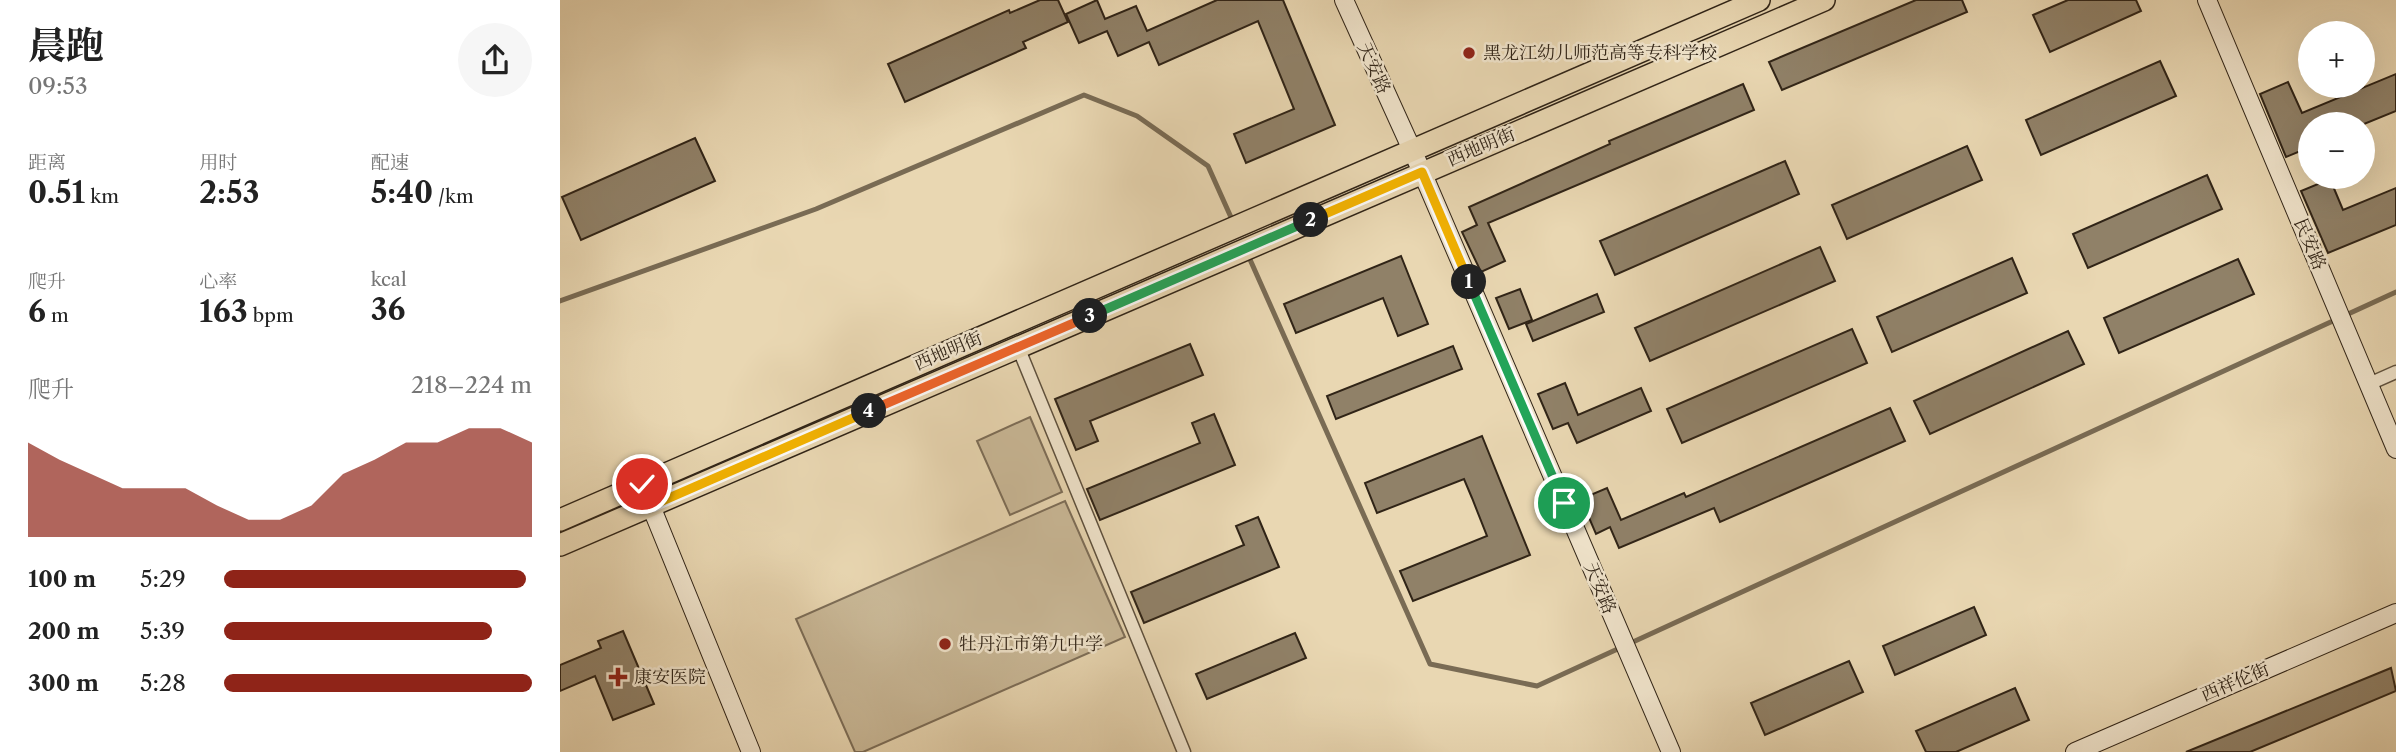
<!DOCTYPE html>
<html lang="zh">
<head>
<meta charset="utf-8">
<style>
	:root { --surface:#fff; --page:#f6f6f6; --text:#222; --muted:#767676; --accent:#8f2418 }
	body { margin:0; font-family:"Libre Caslon Text","Noto Serif SC",serif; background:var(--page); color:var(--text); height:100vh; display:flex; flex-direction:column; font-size:26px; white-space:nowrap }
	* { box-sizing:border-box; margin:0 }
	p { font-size:23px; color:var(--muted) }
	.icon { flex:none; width:38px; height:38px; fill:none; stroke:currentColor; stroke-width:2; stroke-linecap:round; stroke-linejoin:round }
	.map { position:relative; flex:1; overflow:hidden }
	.sheet { display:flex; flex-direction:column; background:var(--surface); width:560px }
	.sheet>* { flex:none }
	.buttons { position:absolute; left:1738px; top:21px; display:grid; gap:14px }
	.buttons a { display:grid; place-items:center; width:77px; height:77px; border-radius:50%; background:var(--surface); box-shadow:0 7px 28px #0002; font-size:35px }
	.pin { position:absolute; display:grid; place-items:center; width:60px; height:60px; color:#fff; margin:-30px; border:4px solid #fff; border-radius:50%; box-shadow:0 2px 7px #0007 }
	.km { position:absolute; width:35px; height:35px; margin:-18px; border-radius:50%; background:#222; color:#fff; font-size:19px; line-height:35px; text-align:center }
	.round { display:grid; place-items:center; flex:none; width:74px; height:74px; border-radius:37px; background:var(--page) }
	.headline { display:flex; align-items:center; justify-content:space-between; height:119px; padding:0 28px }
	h1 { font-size:38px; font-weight:700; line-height:52px }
	.stats { display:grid; grid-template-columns:repeat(3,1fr); gap:10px; height:119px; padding:7px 28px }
	.stats div { display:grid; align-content:center }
	.stats b { font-size:30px; font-weight:700 }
	.stats small { font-size:19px; font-weight:400 }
	.stats p { font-size:19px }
	.chart { height:196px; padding:14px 28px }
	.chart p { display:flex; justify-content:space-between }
	.chart svg { width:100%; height:126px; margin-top:7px; fill:var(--accent); opacity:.7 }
	ul { padding:0 28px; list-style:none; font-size:23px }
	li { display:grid; grid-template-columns:112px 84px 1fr; align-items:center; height:52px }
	li i { height:18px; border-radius:9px; background:var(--accent) }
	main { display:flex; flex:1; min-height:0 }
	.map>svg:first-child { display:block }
	.green { fill:#cab998; stroke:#7d6e58; stroke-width:2 }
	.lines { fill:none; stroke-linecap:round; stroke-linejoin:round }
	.stream { stroke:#796b54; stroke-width:5 }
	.building { fill:#908168; stroke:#302417; stroke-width:2 }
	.street-casing { stroke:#5e513e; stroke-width:15 }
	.secondary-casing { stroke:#302417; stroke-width:20 }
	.primary-casing { stroke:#302417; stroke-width:24 }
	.street { stroke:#f1e5cd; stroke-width:12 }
	.secondary { stroke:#f1e5cd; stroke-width:18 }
	.primary { stroke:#e9d7b2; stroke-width:21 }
	.split-1-casing { stroke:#fff; stroke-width:14 }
	.split-2-casing { stroke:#fff; stroke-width:14 }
	.split-3-casing { stroke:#fff; stroke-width:14 }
	.split-4-casing { stroke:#fff; stroke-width:14 }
	.split-5-casing { stroke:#fff; stroke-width:14 }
	.split-1 { stroke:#22a559; stroke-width:9 }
	.split-2 { stroke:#f5b400; stroke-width:9 }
	.split-3 { stroke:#22a559; stroke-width:9 }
	.split-4 { stroke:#f0652b; stroke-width:9 }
	.split-5 { stroke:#f5b400; stroke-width:9 }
	.poi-dot { fill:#8f2418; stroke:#f1e5cd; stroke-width:2.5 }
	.labels { text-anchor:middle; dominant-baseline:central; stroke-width:5; stroke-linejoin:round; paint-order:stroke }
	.poi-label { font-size:18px; fill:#302417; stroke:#f1e5cd; text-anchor:start }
	.street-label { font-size:18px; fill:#302417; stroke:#f1e5cd }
</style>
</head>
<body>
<main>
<section class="sheet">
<div class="headline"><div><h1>晨跑</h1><p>09:53</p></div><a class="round"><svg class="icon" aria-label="share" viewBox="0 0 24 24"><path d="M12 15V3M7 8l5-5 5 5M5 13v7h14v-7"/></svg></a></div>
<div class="stats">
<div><p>距离</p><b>0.51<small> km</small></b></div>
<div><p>用时</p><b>2:53</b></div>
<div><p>配速</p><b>5:40<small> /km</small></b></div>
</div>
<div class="stats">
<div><p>爬升</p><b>6<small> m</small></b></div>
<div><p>心率</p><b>163<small> bpm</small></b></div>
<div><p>kcal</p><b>36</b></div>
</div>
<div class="chart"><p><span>爬升</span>218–224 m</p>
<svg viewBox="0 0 160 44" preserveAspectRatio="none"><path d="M0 44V11L10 17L20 22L30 27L40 27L50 27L60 33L70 38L80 38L90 33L100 22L110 17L120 11L130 11L140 6L150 6L160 11V44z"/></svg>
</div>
<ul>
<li><b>100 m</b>5:29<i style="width:98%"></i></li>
<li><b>200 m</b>5:39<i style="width:87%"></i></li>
<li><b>300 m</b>5:28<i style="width:100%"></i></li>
</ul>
</section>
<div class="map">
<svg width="1836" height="752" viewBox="0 0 1836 752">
	<rect width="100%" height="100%" fill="#e9d7b2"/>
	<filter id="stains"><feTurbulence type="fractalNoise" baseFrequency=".00286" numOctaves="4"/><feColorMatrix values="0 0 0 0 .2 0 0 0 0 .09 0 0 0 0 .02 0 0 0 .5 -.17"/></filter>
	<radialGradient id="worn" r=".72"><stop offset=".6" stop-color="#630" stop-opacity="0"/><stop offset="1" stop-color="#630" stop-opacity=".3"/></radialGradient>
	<g class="green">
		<polygon points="470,417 502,492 450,515 417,441"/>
		<polygon points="505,501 565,637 303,752 295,752 236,619"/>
	</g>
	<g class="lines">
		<g class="stream">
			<polyline points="688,255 870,664 977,686 1836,292"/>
			<polyline points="0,301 256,209 524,95 577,116 648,166 674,224"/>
		</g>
	</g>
	<g class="building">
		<polygon points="480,0 498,0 508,22 463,42 466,48 345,102 328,64 449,10 450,13"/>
		<polygon points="537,0 545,19 576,6 587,31 657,0 723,0 775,125 686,163 674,134 734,109 698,21 599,65 589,42 558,56 547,31 519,43 506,14"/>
		<polygon points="1356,0 1402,0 1407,12 1222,90 1209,62"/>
		<polygon points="1508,0 1576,0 1581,11 1490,52 1473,15"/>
		<polygon points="1600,61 1616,96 1481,155 1466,120"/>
		<polygon points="1836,74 1836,111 1804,124 1750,124 1750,147 1726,157 1700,94 1728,82 1742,113"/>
		<polygon points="1183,84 1194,110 928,223 945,261 921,272 902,232 917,225 909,207 1050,144 1049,141"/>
		<polygon points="135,138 155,181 21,240 2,197"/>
		<polygon points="1407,146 1422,180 1287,239 1272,205"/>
		<polygon points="1225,161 1239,194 1055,275 1040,241"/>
		<polygon points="1647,175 1662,209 1528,268 1513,234"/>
		<polygon points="1770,179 1783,210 1836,188 1836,225 1768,253 1741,191"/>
		<polygon points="1260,247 1275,281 1090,361 1075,328"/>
		<polygon points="841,256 868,324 838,336 823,298 736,333 724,304"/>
		<polygon points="1452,258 1467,293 1332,352 1317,317"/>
		<polygon points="1678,259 1694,294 1559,353 1544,318"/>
		<polygon points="960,289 972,320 949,329 936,298"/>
		<polygon points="1037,294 1044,312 973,341 966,324"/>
		<polygon points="1292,329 1307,363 1122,443 1107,409"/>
		<polygon points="1508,331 1524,364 1370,434 1354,401"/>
		<polygon points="630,344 643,375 530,421 538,441 516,450 495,399"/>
		<polygon points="893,346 902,369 776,419 767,396"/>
		<polygon points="1005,383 1018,415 1081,388 1091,411 1017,443 1008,423 993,429 978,394"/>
		<polygon points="1330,408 1345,441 1160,522 1154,508 1059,548 1050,527 1036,534 1021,499 1047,488 1061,520 1124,493 1126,497"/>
		<polygon points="654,414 675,465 540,520 527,489 640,443 632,423"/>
		<polygon points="922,436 970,555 853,601 840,571 927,536 912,498 904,479 817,513 805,483"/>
		<polygon points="698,517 719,567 584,623 571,592 684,545 676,526"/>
		<polygon points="1414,607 1426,635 1335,675 1323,646"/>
		<polygon points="63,631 94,704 53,720 35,676 0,691 0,665 41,648 38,641"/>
		<polygon points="735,633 746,658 647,699 636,674"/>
		<polygon points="1289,661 1303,692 1205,735 1191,703"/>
		<polygon points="1831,668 1836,691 1690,752 1626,752"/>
		<polygon points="1455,688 1469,720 1396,752 1366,752 1356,731"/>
	</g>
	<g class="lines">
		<g class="street-casing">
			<g id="street">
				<polyline points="458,347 624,752"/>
				<polyline points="1809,384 1836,372"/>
			</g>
		</g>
		<g class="secondary-casing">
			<g id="secondary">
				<polyline points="784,0 862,172 1111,752"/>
				<polyline points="1647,0 1836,449"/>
				<polyline points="82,484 191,752"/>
				<polyline points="1515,752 1836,613"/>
			</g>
		</g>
		<g class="primary-casing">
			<g id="primary">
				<polyline points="0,520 1199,0"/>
				<polyline points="0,545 1264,0"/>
			</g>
		</g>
		<use href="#street" class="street"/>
		<use href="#secondary" class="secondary"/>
		<use href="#primary" class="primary"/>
	</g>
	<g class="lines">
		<g class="split-1-casing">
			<polyline id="split-1" points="909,282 1004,503"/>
		</g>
		<g class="split-2-casing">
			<polyline id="split-2" points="751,220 862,172 909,282"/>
		</g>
		<g class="split-3-casing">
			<polyline id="split-3" points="530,316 751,220"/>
		</g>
		<g class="split-4-casing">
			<polyline id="split-4" points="309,411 530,316"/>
		</g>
		<g class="split-5-casing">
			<polyline id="split-5" points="82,484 93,505 309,411"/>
		</g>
		<use href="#split-1" class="split-1"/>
		<use href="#split-2" class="split-2"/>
		<use href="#split-3" class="split-3"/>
		<use href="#split-4" class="split-4"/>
		<use href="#split-5" class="split-5"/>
	</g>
	<g class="poi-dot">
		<circle cx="909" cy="53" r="7"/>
		<circle cx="385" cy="644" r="7"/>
		<path d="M54.5 666.5h7v7h7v7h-7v7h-7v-7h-7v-7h7z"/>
	</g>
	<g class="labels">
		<g class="poi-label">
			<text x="923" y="53">黑龙江幼儿师范高等专科学校</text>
			<text x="399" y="644">牡丹江市第九中学</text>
			<text x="74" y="677">康安医院</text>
		</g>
		<g class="street-label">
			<text transform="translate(814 68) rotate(66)">天安路</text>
			<text transform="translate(921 147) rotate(-23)">西地明街</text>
			<text transform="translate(1750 244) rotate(67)">民安路</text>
			<text transform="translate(388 351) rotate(-23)">西地明街</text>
			<text transform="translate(1040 588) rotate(67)">天安路</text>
			<text transform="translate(1675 682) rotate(-23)">西祥伦街</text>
		</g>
	</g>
	<rect width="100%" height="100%" filter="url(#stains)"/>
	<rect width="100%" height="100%" fill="url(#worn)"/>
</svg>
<div class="buttons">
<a>+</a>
<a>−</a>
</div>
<div class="pin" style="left:1004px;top:503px;background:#1e9e55"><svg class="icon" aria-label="arrive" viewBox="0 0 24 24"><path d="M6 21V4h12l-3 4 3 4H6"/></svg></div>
<div class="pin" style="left:82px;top:484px;background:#d93025"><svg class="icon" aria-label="check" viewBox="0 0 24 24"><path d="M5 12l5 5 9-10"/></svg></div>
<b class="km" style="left:909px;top:282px">1</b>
<b class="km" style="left:751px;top:220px">2</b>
<b class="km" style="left:530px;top:316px">3</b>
<b class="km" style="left:309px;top:411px">4</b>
</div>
</main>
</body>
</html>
